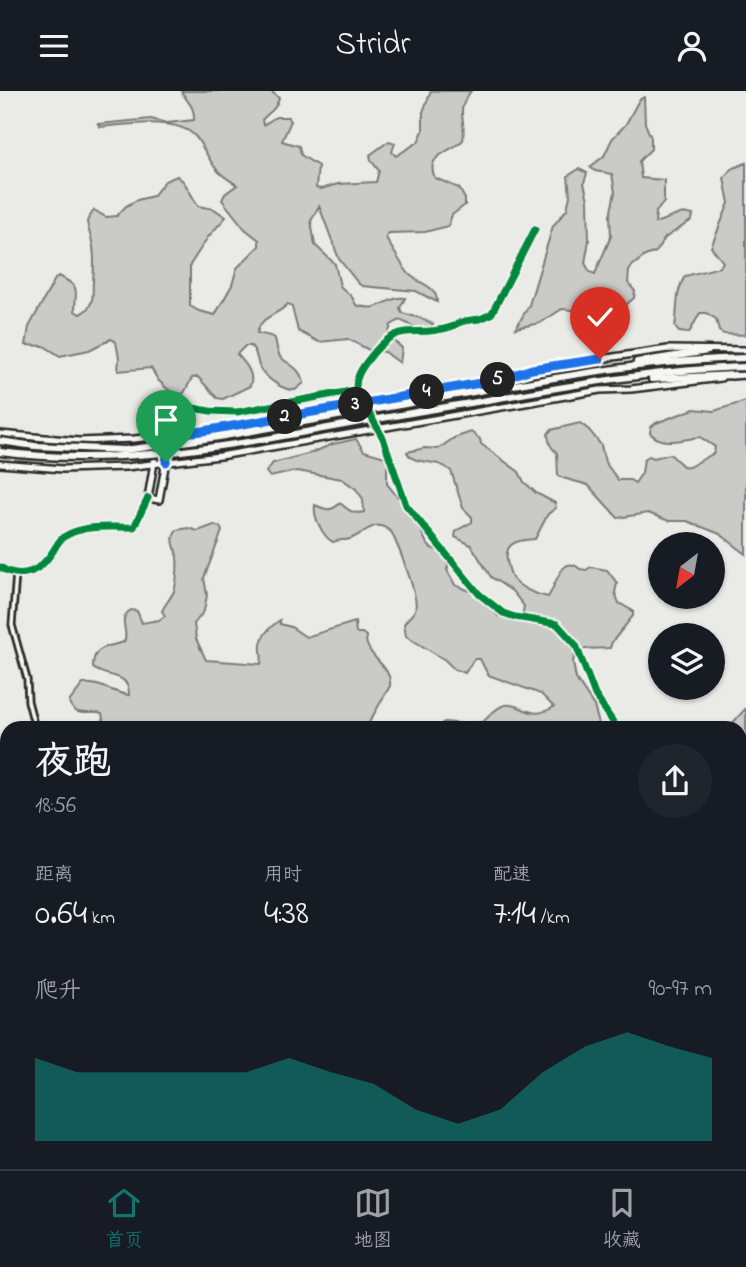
<!DOCTYPE html>
<html lang="zh">
<head>
<meta charset="utf-8">
<style>
	:root { --surface:#171b24; --page:#20242c; --text:#f1f3f6; --muted:#9ea1a6; --line:#363941; --accent:#0f766e }
	body { margin:0; font-family:"Indie Flower","LXGW WenKai TC",sans-serif; background:var(--page); color:var(--text); height:100vh; display:flex; flex-direction:column; font-size:26px; white-space:nowrap }
	* { box-sizing:border-box; margin:0 }
	p { font-size:23px; color:var(--muted) }
	.icon { flex:none; width:38px; height:38px; fill:none; stroke:currentColor; stroke-width:2; stroke-linecap:round; stroke-linejoin:round }
	.map { position:relative; flex:1; overflow:hidden }
	.side { position:absolute; left:0px; top:630px; width:747px; height:448px; display:flex; flex-direction:column; background:var(--surface); border-radius:21px 21px 0 0; box-shadow:0 2px 5px #0004 }
	.side>* { flex:none }
	.needle { width:46px; rotate:211deg }
	.fabs { position:absolute; left:648px; top:441px; display:grid; gap:14px }
	.fabs a { display:grid; place-items:center; width:77px; height:77px; border-radius:50%; background:var(--surface); box-shadow:0 2px 5px #0004; font-size:35px }
	.pin { position:absolute; display:grid; place-items:center; width:60px; height:60px; color:#fff; margin:-72px -30px; border-radius:50% 50% 50% 0; rotate:-45deg; box-shadow:0 0 7px #0007 }
	.pin .icon { rotate:45deg }
	.km { position:absolute; width:35px; height:35px; margin:-18px; border-radius:50%; background:#222; color:#fff; font-size:19px; line-height:35px; text-align:center }
	.round { display:grid; place-items:center; flex:none; width:74px; height:74px; border-radius:37px; background:var(--page) }
	.overview { display:flex; align-items:center; justify-content:space-between; height:119px; padding:0 35px }
	h1 { font-size:38px; font-weight:600; line-height:52px }
	.metrics { display:grid; grid-template-columns:repeat(3,1fr); gap:10px; height:119px; padding:7px 35px }
	.metrics div { display:grid; align-content:center }
	.metrics b { font-size:35px; font-weight:600 }
	.metrics small { font-size:19px; font-weight:400 }
	.metrics p { font-size:19px }
	.chart { height:196px; padding:14px 35px }
	.chart p { display:flex; justify-content:space-between }
	.chart svg { width:100%; height:126px; margin-top:7px; fill:var(--accent); opacity:.7 }
	header { display:flex; justify-content:space-between; align-items:center; height:91px; padding:0 35px; background:var(--surface); font-size:32px; font-weight:600 }
	.menu { display:flex; justify-content:space-around; align-items:center; height:98px; border-top:2px solid var(--line); background:var(--surface); font-size:19px; color:var(--muted) }
	.menu a { display:grid; justify-items:center; gap:4px }
	.menu .current { color:var(--accent) }
	.map>svg:first-child { display:block }
	.green { fill:#cacac7; stroke:#7a7a79; stroke-width:2 }
	.water { fill:#a1a19e; stroke:#727270; stroke-width:2 }
	.lines { fill:none; stroke-linecap:round; stroke-linejoin:round }
	.minor-casing { stroke:#2b2b2b; stroke-width:9 }
	.tertiary-casing { stroke:#2b2b2b; stroke-width:10 }
	.secondary-casing { stroke:#2b2b2b; stroke-width:10 }
	.trunk-casing { stroke:#2b2b2b; stroke-width:11 }
	.minor { stroke:#f6f6f2; stroke-width:3.5 }
	.tertiary { stroke:#f6f6f2; stroke-width:4.5 }
	.secondary { stroke:#f6f6f2; stroke-width:5 }
	.trunk { stroke:#f6f6f2; stroke-width:6 }
	.tertiary-bridge-casing { stroke:#2b2b2b; stroke-width:10; stroke-linecap:butt }
	.trunk-bridge-casing { stroke:#2b2b2b; stroke-width:11; stroke-linecap:butt }
	.tertiary-bridge { stroke:#f6f6f2; stroke-width:4.5 }
	.trunk-bridge { stroke:#f6f6f2; stroke-width:6 }
	.cycleway-casing { stroke:#f6f6f2; stroke-width:11 }
	.cycleway { stroke:#00873e; stroke-width:7 }
	.route-casing { stroke:#fff; stroke-width:14 }
	.route { stroke:#1a73e8; stroke-width:9 }
</style>
</head>
<body>
<header><svg class="icon" aria-label="menu" viewBox="0 0 24 24"><path d="M4 6h16M4 12h16M4 18h16"/></svg>Stridr<svg class="icon" aria-label="person" viewBox="0 0 24 24"><circle cx="12" cy="8" r="4"/><path d="M4 21q1-7 8-7t8 7"/></svg></header>
<div class="map">
<svg width="746" height="1078" viewBox="0 0 746 1078">
	<rect width="100%" height="100%" fill="#eaeae6"/>
	<filter id="ink" filterUnits="userSpaceOnUse"><feTurbulence type="fractalNoise" baseFrequency=".0143" numOctaves="2"/><feDisplacementMap in="SourceGraphic" scale="14" xChannelSelector="R" yChannelSelector="G"/><feConvolveMatrix kernelMatrix="1 2 1 2 8 2 1 2 1" color-interpolation-filters="sRGB"/></filter>
	<g filter="url(#ink)">
		<g class="green">
			<path d="M181,0H271L279,7C276,19 269,21 262,29L263,34L276,26H288L291,30L282,50L299,55L301,64L318,75L316,97L321,98L338,93L376,91L379,80L371,69L370,64L389,50L395,52L392,61L396,65L418,51L423,40V21L431,0H471C454,22 467,28 463,49C450,62 424,64 435,87L459,97L465,108V114L452,124L448,135L425,141L389,142L386,146C387,150 407,182 410,184C420,193 437,195 437,211L416,200L362,195L358,192L339,168L319,115L311,130L315,154L335,173L340,195L352,206L356,214C382,223 385,205 405,207L400,217L402,222L423,228L433,233L429,238L421,239L400,229L391,234L388,244L402,257L400,272L385,261L369,259L348,248L319,251L298,240L292,216L288,213C277,225 261,224 257,242C285,248 270,244 280,266C291,275 299,276 304,292L295,299C283,300 266,287 260,277C256,269 258,262 251,255H245L237,263C245,272 255,282 250,295L223,308L217,307L198,286L192,287L184,302L175,305L158,289L151,277L118,280L119,267L116,251L111,248L89,259L60,265L44,255L26,254L29,236L55,188L59,185C82,197 75,197 75,220L80,223C96,215 92,203 93,190C94,178 95,168 93,156C92,147 88,140 87,130L94,119L106,126L117,125L126,115L137,109L153,105L165,90L177,85L184,91L198,115L214,118L226,126L208,146L190,174V215L199,220L215,224L232,194L237,177L259,155V149L245,138L222,109L225,103L237,94C231,90 224,86 219,81C211,74 203,54 195,45C177,25 125,34 100,36L98,33L151,28L167,32L194,29C195,15 187,11 181,0Z"/>
			<polygon points="644,6 645,32 651,47 651,58 639,70 641,87 664,89 664,111 656,121 655,132 683,122 693,124 692,129 665,147 656,161 645,165 632,175 629,180 628,192 635,200 634,207 621,218 592,221 562,218 540,232 516,237 529,214 553,135 567,118 570,105 568,85 579,78 587,82 584,92 588,109 589,149 585,172 590,181 595,183 611,145 610,125 615,101 612,83 595,80 590,76 604,65 612,48 626,33 639,9"/>
			<path d="M746,72V244L724,243L719,240L716,228L706,222H700L689,242L679,241L675,236C678,218 675,201 685,185L720,176L723,171L711,156L729,112L724,87L731,78Z"/>
			<path d="M746,310V463L720,443L687,430H669L648,422L618,427L588,394L563,387L558,384L557,362C550,356 549,352 548,343L551,339L580,332L589,339L601,354L605,371L618,389H630L635,392L642,382L644,368L649,365L654,367L670,363L683,375L689,376L714,362L715,356L700,346C684,348 662,356 650,342L651,336L656,332L694,318L714,320Z"/>
			<path d="M471,341L480,348L481,353L519,381L524,391L536,402L555,412L556,417L548,423L535,448C514,449 501,453 509,478C510,481 511,486 513,488C520,497 537,504 548,506C556,496 561,461 580,478L586,479L591,476L607,479L617,492L615,502L619,512L633,520V525L612,551L610,557L585,558L575,561L573,571L576,588L594,615L600,637H577L565,633L557,637H436L444,631L466,633L483,631C489,625 496,616 505,614C522,611 529,631 554,616L541,603L488,584L480,568H474L465,582L454,578L445,569L406,545L404,533C407,527 412,525 415,519C420,507 398,455 392,442C376,425 366,442 350,448C344,450 340,448 333,451C323,446 313,426 315,414C326,419 331,421 340,412C348,419 354,424 364,421L363,408L356,398L342,388L297,380L270,386L266,381L273,372L311,362L333,353L356,348L364,360L385,366L387,371V393L416,429L427,453L431,457L447,463L450,468L447,479L455,494L470,500L484,509L498,525L510,528L522,527L524,515L512,500L491,486L471,454L455,446L456,440L472,431V426L463,417L451,380C437,366 414,376 407,361L425,357L438,358L454,347Z"/>
			<path d="M214,434L220,436L222,440L204,487L207,504L204,520L194,533L196,548L206,569L261,573C263,566 260,561 261,554C262,543 271,535 280,529V533L291,536L306,546L355,531L356,542H362L366,545C364,566 393,574 390,595L366,637H105L102,623C89,619 75,628 69,611L83,593C100,591 113,602 129,604C129,580 107,588 93,577C92,555 107,556 124,551C130,540 116,528 131,519L137,520L142,532L159,529L165,525L162,520C165,513 171,507 174,500C177,492 178,474 177,466C176,455 169,449 177,439L188,437L198,440Z"/>
			<polygon points="746,617 746,753 740,757 740,637 728,637"/>
		</g>
		<polygon class="water" points="365,1071 525,1071 525,1078 371,1078"/>
		<g class="lines">
			<g class="minor-casing">
				<g id="minor">
					<polyline points="383,347 406,414 453,472 479,503 503,522 515,526 557,533 576,554 595,604 617,637"/>
					<polyline points="16,483 12,534 27,588 28,610 35,637"/>
					<polyline points="740,917 746,923"/>
					<polyline points="55,1078 55,1071"/>
				</g>
			</g>
			<g class="tertiary-casing">
				<g id="tertiary">
					<path d="M176,314L210,320L237,321L356,299C355,287 361,278 368,269C401,225 411,249 451,236C454,235 457,232 461,231C474,227 479,231 492,222L535,138"/>
					<path d="M0,476C17,487 35,484 48,467C56,458 57,448 69,443C89,433 112,437 134,436L148,407"/>
				</g>
			</g>
			<g class="secondary-casing">
				<g id="secondary">
					<polyline points="731,285 746,284"/>
					<polygon points="164,312 176,314 159,409 148,407"/>
					<polyline points="0,343 79,350 134,348 203,340 498,289 532,278 668,258 746,259"/>
					<polyline points="0,373 63,378 126,376 220,365 600,299 631,298 721,287"/>
				</g>
			</g>
			<g class="trunk-casing">
				<g id="trunk">
					<polyline points="637,271 708,260"/>
					<polyline points="652,288 734,284"/>
					<path d="M434,308C538,290 641,269 746,267"/>
					<path d="M435,318C538,301 642,279 746,276"/>
				</g>
			</g>
			<use href="#minor" class="minor"/>
			<use href="#tertiary" class="tertiary"/>
			<use href="#secondary" class="secondary"/>
			<use href="#trunk" class="trunk"/>
			<g class="tertiary-bridge-casing">
				<polyline id="tertiary-bridge" points="356,299 383,347"/>
			</g>
			<g class="trunk-bridge-casing">
				<g id="trunk-bridge">
					<polyline points="0,350 35,355 125,359 219,346 434,308"/>
					<path d="M0,361C146,380 292,341 435,318"/>
				</g>
			</g>
			<use href="#tertiary-bridge" class="tertiary-bridge"/>
			<use href="#trunk-bridge" class="trunk-bridge"/>
			<g class="cycleway-casing">
				<g id="cycleway">
					<path d="M535,138L492,222C479,231 474,227 461,231C457,232 454,235 451,236C411,249 401,225 368,269C361,278 355,287 356,299L383,347L406,414L479,503L503,522L515,526L557,533L576,554L595,604L617,637"/>
					<polyline points="176,314 210,320 237,321 356,299"/>
					<path d="M0,476C17,487 35,484 48,467C56,458 57,448 69,443C89,433 112,437 134,436L148,407"/>
				</g>
			</g>
			<use href="#cycleway" class="cycleway"/>
		</g>
	</g>
	<g class="lines" filter="url(#ink)">
		<g class="route-casing">
			<polyline id="route" points="166,371 171,343 203,340 498,289 532,278 600,268"/>
		</g>
		<use href="#route" class="route"/>
	</g>
</svg>
<div class="fabs">
<a><svg class="needle" viewBox="-14 -14 28 28"><path d="M0-13l5 13h-10z" fill="#e53935"/><path d="M0 13l5-13h-10z" fill="#9ea1a6"/></svg></a>
<a><svg class="icon" aria-label="layers" viewBox="0 0 24 24"><path d="M12 4l9 5-9 5-9-5zM3 14l9 5 9-5"/></svg></a>
</div>
<div class="pin" style="left:166px;top:371px;background:#1e9e55"><svg class="icon" aria-label="arrive" viewBox="0 0 24 24"><path d="M6 21V4h12l-3 4 3 4H6"/></svg></div>
<div class="pin" style="left:600px;top:268px;background:#d93025"><svg class="icon" aria-label="check" viewBox="0 0 24 24"><path d="M5 12l5 5 9-10"/></svg></div>
<b class="km" style="left:285px;top:326px">2</b>
<b class="km" style="left:356px;top:314px">3</b>
<b class="km" style="left:427px;top:301px">4</b>
<b class="km" style="left:498px;top:289px">5</b>
<section class="side">
<div class="overview"><div><h1>夜跑</h1><p>18:56</p></div><a class="round"><svg class="icon" aria-label="share" viewBox="0 0 24 24"><path d="M12 15V3M7 8l5-5 5 5M5 13v7h14v-7"/></svg></a></div>
<div class="metrics">
<div><p>距离</p><b>0.64<small> km</small></b></div>
<div><p>用时</p><b>4:38</b></div>
<div><p>配速</p><b>7:14<small> /km</small></b></div>
</div>
<div class="chart"><p><span>爬升</span>90–97 m</p>
<svg viewBox="0 0 160 44" preserveAspectRatio="none"><path d="M0 44V15L10 20L20 20L30 20L40 20L50 20L60 15L70 20L80 24L90 33L100 38L110 33L120 20L130 11L140 6L150 11L160 15V44z"/></svg>
</div>
</section>
</div>
<nav class="menu">
<a class="current"><svg class="icon" aria-label="home" viewBox="0 0 24 24"><path d="M3 11l9-7 9 7M6 9v11h12V9"/></svg>首页</a>
<a><svg class="icon" aria-label="map" viewBox="0 0 24 24"><path d="M3 6l6-2 6 2 6-2v14l-6 2-6-2-6 2zM9 4v14M15 6v14"/></svg>地图</a>
<a><svg class="icon" aria-label="saved" viewBox="0 0 24 24"><path d="M7 4h10v16l-5-4-5 4z"/></svg>收藏</a>
</nav>
</body>
</html>
